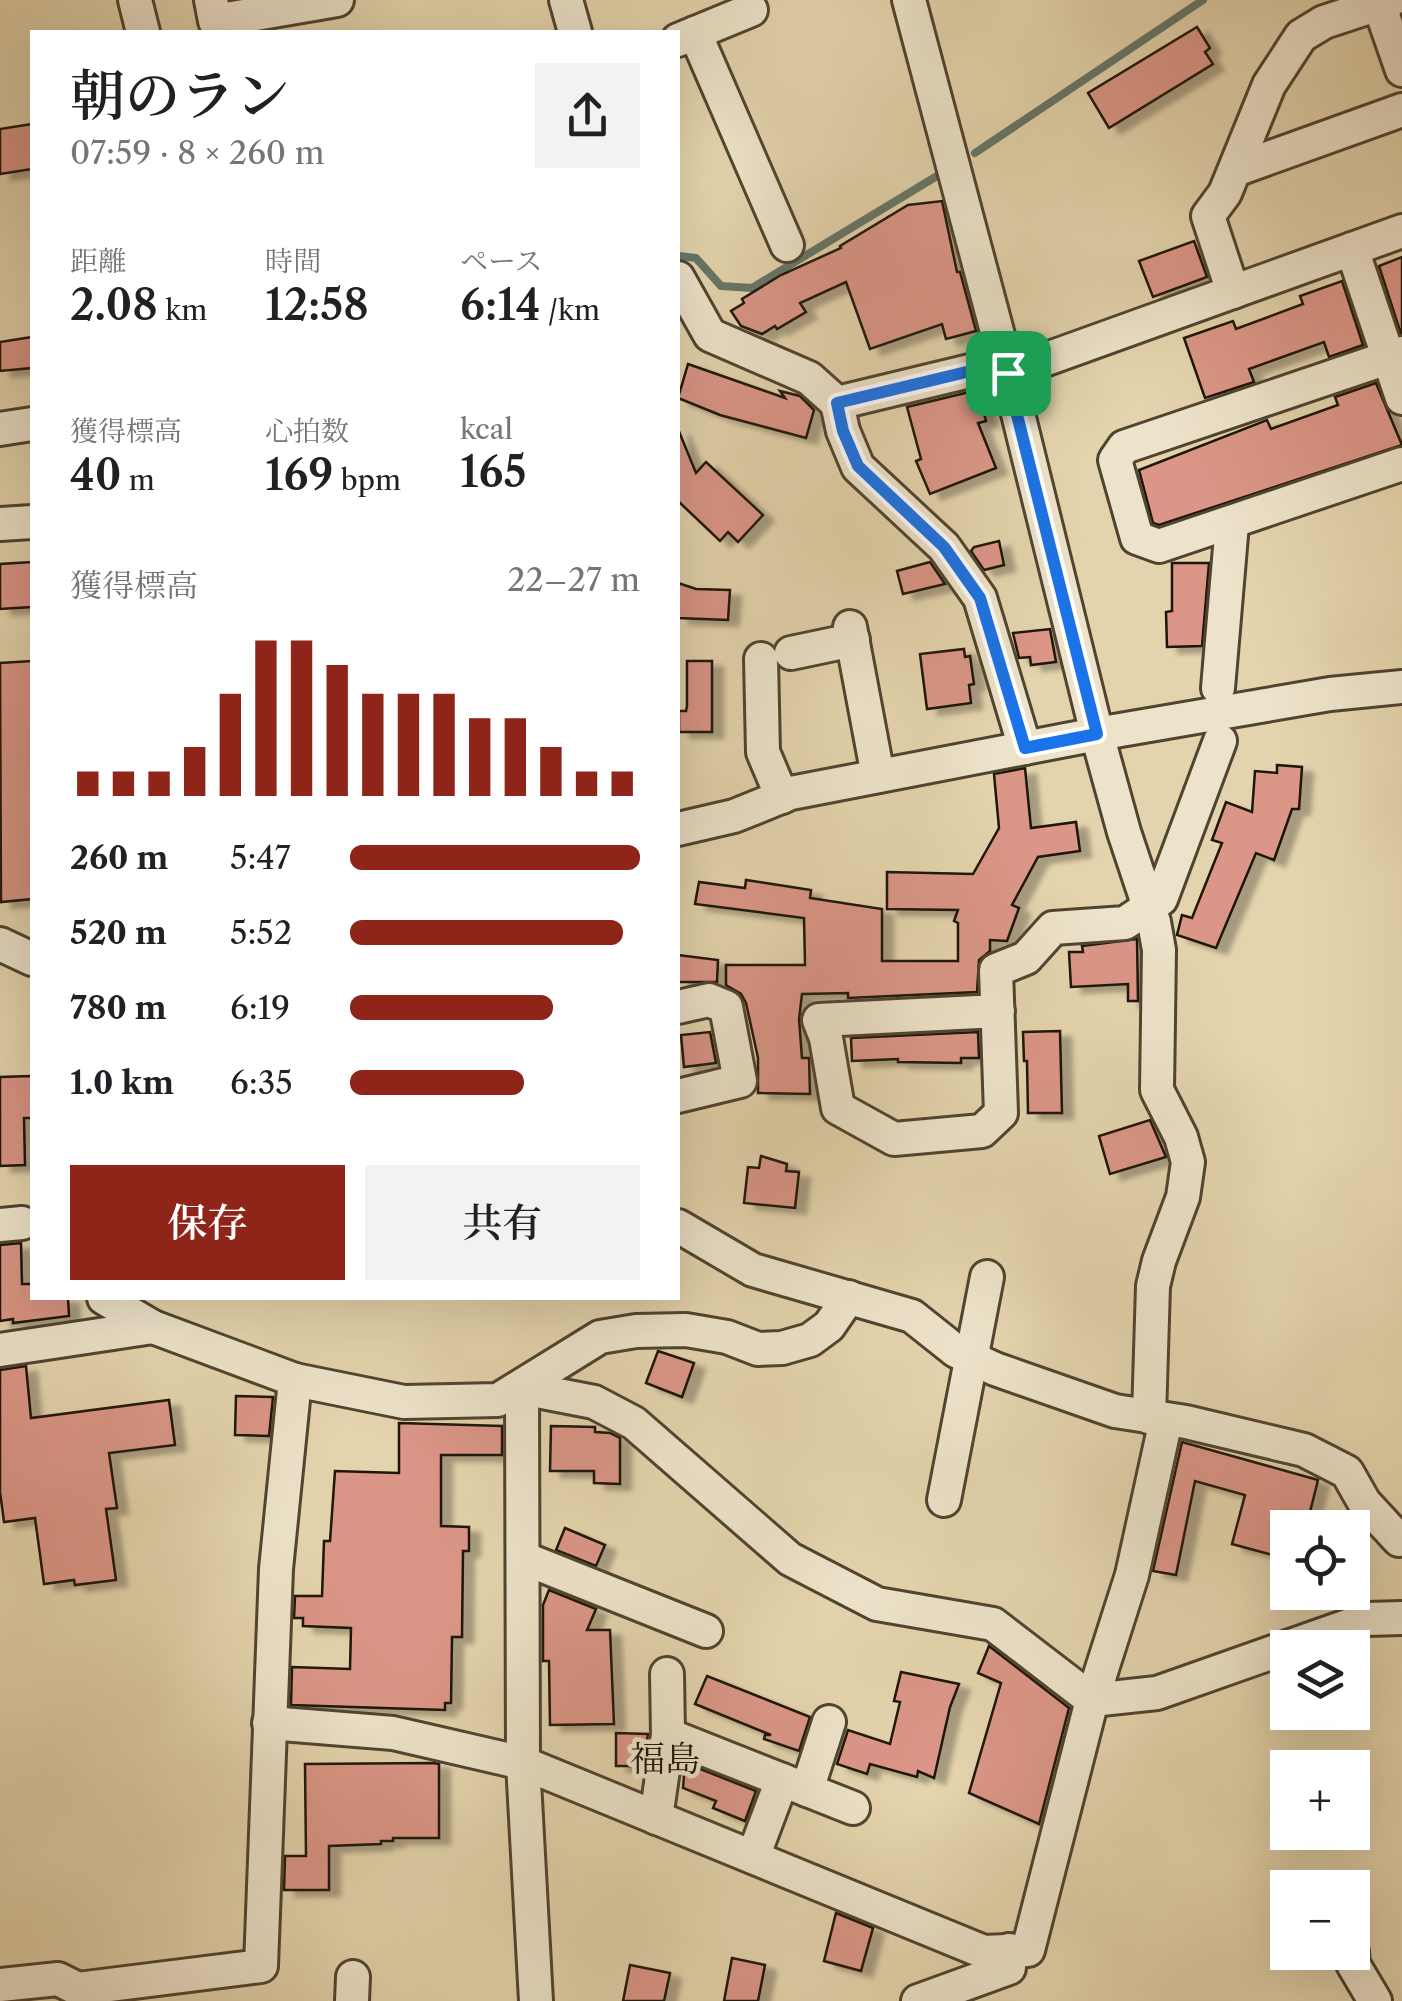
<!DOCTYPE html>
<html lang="ja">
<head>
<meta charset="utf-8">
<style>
	:root { --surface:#fff; --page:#f2f2f2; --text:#202124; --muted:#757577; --accent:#8f2418 }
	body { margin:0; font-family:"Libre Caslon Text","Noto Serif JP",serif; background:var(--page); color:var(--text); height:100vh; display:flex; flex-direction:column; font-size:38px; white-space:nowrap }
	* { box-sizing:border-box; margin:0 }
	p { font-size:32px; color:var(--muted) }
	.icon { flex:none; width:55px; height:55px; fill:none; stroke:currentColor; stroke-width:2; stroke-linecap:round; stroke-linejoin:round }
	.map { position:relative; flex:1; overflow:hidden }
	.details { position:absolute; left:30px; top:30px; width:650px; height:1270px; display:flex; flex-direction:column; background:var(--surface); border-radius:0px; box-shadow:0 10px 40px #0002 }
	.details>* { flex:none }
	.fabs { position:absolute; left:1270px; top:1510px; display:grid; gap:20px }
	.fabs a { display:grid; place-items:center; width:100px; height:100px; border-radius:0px; background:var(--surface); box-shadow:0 10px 40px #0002; font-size:50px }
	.pin { position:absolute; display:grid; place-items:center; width:85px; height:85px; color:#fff; margin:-42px; border-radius:20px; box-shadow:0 5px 15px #0006 }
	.round { display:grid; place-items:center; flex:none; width:105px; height:105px; border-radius:0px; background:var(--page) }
	.headline { display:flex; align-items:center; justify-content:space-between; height:170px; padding:0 40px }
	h1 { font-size:55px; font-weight:600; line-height:75px }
	.metrics { display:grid; grid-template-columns:repeat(3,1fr); gap:15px; height:170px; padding:10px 40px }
	.metrics div { display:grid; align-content:center }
	.metrics b { font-size:42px; font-weight:600 }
	.metrics small { font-size:28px; font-weight:400 }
	.metrics p { font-size:28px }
	.chart { height:280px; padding:20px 40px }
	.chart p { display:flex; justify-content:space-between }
	.chart svg { width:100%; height:180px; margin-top:10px; stroke:var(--accent); stroke-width:6 }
	.button { display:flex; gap:20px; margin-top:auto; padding:20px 40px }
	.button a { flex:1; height:115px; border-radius:0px; background:var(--accent); color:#fff; font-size:40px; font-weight:600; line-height:115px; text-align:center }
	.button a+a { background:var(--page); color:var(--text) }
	ul { padding:0 40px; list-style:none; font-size:32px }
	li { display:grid; grid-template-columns:160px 120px 1fr; align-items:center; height:75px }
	li i { height:25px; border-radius:12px; background:var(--accent) }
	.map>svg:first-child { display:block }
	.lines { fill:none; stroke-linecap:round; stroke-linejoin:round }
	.stream { stroke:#667668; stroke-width:8 }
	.building { fill:#db9687; stroke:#1f1407; stroke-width:2.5; filter:url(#shadow) }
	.minor-casing { stroke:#504430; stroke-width:38 }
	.minor { stroke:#ede3ca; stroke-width:32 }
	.route-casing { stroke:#fff; stroke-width:20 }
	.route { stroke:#1a73e8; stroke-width:12 }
	.labels { text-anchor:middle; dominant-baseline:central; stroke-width:9; stroke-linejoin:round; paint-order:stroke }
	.quarter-label { font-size:35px; fill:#1f1407; stroke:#ede3ca }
</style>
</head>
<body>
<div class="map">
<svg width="1402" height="2001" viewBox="0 0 1402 2001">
	<defs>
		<filter id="shadow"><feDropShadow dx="11" dy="6" stdDeviation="2.5" flood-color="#0004"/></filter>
	</defs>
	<rect width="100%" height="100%" fill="#e4d4ad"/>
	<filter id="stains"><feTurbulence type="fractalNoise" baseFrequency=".002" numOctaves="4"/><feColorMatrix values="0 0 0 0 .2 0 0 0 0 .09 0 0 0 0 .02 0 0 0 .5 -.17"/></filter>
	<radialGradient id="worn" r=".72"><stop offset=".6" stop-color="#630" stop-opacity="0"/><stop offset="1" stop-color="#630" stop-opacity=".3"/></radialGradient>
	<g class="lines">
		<g class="stream">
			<polyline points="975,153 1203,0"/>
			<polyline points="679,256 696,258 721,286 752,288 937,176"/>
		</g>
	</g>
	<g class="building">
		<polygon points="1197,27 1210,48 1205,52 1213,64 1109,128 1088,93"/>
		<polygon points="32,124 32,169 0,174 0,129"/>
		<polygon points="942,201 957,272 960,272 976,331 946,339 942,324 870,349 846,282 800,303 806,312 777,329 775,326 762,334 741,326 731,311 744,303 742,299 781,275 841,248 840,246 908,205"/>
		<polygon points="1194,241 1207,277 1153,297 1139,261"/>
		<polygon points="1402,257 1402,334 1401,334 1379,266"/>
		<polygon points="1342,281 1363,345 1329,357 1324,342 1249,369 1254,382 1205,398 1184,338 1233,321 1236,329 1303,304 1300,296"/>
		<polygon points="32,337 32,368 0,371 0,342"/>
		<polygon points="688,364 785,398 780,391 800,396 814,410 806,438 720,415 678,398"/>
		<polygon points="1376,383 1402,445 1159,525 1153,523 1139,470 1267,420 1271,429 1338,405 1335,397"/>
		<polygon points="978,390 986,421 978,423 996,468 930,494 916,461 921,459 907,407"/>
		<polygon points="678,429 696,473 706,462 763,515 738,542 728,532 720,541 678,501"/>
		<polygon points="999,541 1004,565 984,570 971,551 974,547"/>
		<polygon points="32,562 32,607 0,609 0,564"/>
		<polygon points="930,562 945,584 903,594 897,571"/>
		<polygon points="1172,563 1209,563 1202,646 1167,647 1166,612 1172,611"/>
		<polygon points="678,583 696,589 730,590 728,620 678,618"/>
		<polygon points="1050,629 1056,662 1031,665 1030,657 1019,658 1013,633"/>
		<polygon points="964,649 965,657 970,656 974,684 969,685 971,703 927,709 920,654"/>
		<polygon points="32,661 32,899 1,902 0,663"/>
		<polygon points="687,661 712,661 712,732 679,732 679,711 686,711 687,706"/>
		<polygon points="1277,765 1302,767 1299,809 1292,809 1274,860 1256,853 1216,948 1177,935 1182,915 1192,918 1222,843 1212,840 1226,802 1252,812 1255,771 1277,773"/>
		<polygon points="1025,768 1031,828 1076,822 1080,851 1038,857 1012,905 1019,908 1007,941 990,940 990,951 979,960 977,992 848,998 848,993 802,994 799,1019 802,1058 809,1058 810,1094 758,1093 758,1058 746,1003 741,994 726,985 726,965 805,965 804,918 695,904 699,882 745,888 746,880 811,890 810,898 882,909 882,961 958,961 958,923 954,921 958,910 887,909 887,872 973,874 999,828 994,774"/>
		<polygon points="1137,939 1138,1001 1128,1001 1128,984 1071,987 1069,952 1083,952 1082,946"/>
		<polygon points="678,955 718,960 717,982 678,982"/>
		<polygon points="1060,1031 1062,1113 1028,1113 1027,1061 1024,1061 1023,1032"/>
		<polygon points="710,1032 716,1063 684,1067 681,1035"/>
		<polygon points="978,1032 979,1058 961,1058 961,1063 898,1062 898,1059 852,1061 851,1038"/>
		<polygon points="32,1076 32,1118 24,1118 25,1165 0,1166 0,1077"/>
		<polygon points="1150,1120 1166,1157 1110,1174 1099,1136"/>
		<polygon points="761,1156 787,1164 786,1171 799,1172 795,1208 744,1203 748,1167 759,1168"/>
		<polygon points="21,1243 22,1284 32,1284 32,1298 68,1298 69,1316 13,1323 13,1319 0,1321 0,1245"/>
		<polygon points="658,1351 694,1363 682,1397 646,1383"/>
		<polygon points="26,1366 31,1418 169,1400 175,1445 109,1453 117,1508 106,1509 116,1580 75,1585 74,1580 44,1584 35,1518 4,1522 0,1492 0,1370"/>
		<polygon points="236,1396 273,1397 269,1436 235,1435"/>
		<polygon points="399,1423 502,1426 502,1455 441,1455 441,1526 469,1527 469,1551 463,1551 462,1637 452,1637 451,1703 445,1703 445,1710 291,1705 292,1667 350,1669 351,1628 303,1626 303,1618 294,1618 295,1596 322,1596 324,1541 330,1541 335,1471 399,1473"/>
		<polygon points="551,1426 595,1427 595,1432 610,1433 620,1438 620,1484 594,1483 594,1471 550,1471"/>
		<polygon points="1182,1442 1318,1480 1306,1528 1288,1528 1288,1559 1232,1544 1245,1495 1195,1481 1176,1575 1153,1571"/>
		<polygon points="565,1528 605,1545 596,1566 556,1550"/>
		<polygon points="549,1590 596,1609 587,1630 610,1630 614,1724 550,1725 549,1661 543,1661 543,1605"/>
		<polygon points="989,1646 1069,1708 1039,1824 969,1793 1001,1683 978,1673"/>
		<polygon points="901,1672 959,1684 950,1707 934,1778 918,1771 917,1777 870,1764 867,1774 837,1764 848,1730 890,1744 900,1702 894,1701"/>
		<polygon points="707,1676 810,1717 799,1751 764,1739 765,1735 771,1735 695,1704"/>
		<polygon points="616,1733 648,1734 643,1766 616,1766"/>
		<polygon points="433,1763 439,1764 439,1838 393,1838 393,1841 381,1841 381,1844 329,1846 329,1890 284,1890 285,1856 306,1856 305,1764"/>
		<polygon points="685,1763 756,1791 745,1821 713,1808 716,1801 683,1788"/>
		<polygon points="836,1913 873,1928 861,1971 824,1961"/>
		<polygon points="732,1958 765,1965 758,2001 724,2001"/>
		<polygon points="630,1965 670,1973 664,2001 623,2001"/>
	</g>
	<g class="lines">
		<g class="minor-casing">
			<g id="minor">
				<polyline points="135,0 143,32"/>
				<polyline points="211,0 215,21 337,0"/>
				<polyline points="566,0 575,32"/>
				<polyline points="909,0 1008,373 1097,734 1124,832 1154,922 1159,950 1157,1090 1181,1137 1188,1162 1183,1197 1159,1261 1153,1286 1149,1417"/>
				<polyline points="1379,4 1402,70"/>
				<polyline points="695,33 787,245"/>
				<polyline points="678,40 751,10"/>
				<polyline points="1235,170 1402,110"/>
				<polyline points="1352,249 1402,398"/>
				<polyline points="678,278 710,335 809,378 837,403 1003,363"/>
				<polyline points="1233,292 1208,216 1225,193 1269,85 1301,36 1324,22 1391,0"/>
				<polyline points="1402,353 1124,447 1115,460 1137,538 1159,546 1402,464"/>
				<polyline points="1008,373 1402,231"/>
				<polyline points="837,403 843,431 858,467 944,547 980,598 1025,748"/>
				<polyline points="0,429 32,424"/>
				<polyline points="0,524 32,522"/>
				<polyline points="850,627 878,776"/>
				<polyline points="791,653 853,640"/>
				<polyline points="761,659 763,752 782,797"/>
				<polyline points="1218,688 1232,524"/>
				<polyline points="678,829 734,816 791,793 1097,734 1330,694 1402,687"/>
				<polyline points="0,944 32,959"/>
				<polyline points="678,1007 709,1000 726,1007 740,1081 678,1096"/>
				<polyline points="998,1011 819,1020 826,1038 838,1108 894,1139 982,1131 1001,1113 996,970 1026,958 1053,928 1125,923 1161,899 1220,741"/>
				<polyline points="0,1225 22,1223"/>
				<polyline points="678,1226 753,1270 912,1316 956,1351 995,1369 1115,1411 1186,1422 1304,1450 1347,1472 1364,1502 1399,1540"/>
				<polyline points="104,1298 153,1327 295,1380 404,1402 498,1400 600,1337 636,1331 686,1330 727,1337 758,1349 782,1348 810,1340 829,1326 849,1297"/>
				<polyline points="0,1350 153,1327"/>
				<polyline points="522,1388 594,1402 634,1423 790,1559 877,1604 993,1624 1092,1700 1157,1693 1367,1619 1402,1618"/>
				<polyline points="522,1388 523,1763 536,2001"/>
				<polyline points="944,1500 987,1277"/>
				<polyline points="523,1558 706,1631"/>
				<polyline points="269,1723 393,1733 523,1763 984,1952 1028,1950 1092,1700 1132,1575 1166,1420"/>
				<polyline points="668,1735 853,1808"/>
				<polyline points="807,1790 829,1722"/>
				<polyline points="656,1818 668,1735 667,1674"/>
				<polyline points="753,1857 782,1780"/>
				<polyline points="1352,1952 1353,1964 1375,2001"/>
				<polyline points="0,1985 58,1979 78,1989 261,1966 276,1569 295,1380"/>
				<polyline points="352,2001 353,1977"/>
				<polyline points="918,2001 1009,1968 1009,1950"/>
			</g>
		</g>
		<use href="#minor" class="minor"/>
	</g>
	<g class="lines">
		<g class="route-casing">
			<polygon id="route" points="1004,363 1097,734 1025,748 980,598 944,547 858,466 843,431 837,403"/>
		</g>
		<use href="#route" class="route"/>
	</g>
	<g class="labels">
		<g class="quarter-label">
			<text x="665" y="1758">福島</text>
		</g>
	</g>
	<rect width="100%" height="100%" filter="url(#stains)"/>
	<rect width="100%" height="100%" fill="url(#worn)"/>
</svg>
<div class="fabs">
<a><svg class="icon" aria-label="locate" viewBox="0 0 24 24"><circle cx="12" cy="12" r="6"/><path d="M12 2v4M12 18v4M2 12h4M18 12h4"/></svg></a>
<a><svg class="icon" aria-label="layers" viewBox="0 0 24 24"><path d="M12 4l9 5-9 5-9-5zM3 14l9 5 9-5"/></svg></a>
<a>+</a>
<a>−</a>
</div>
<div class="pin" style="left:1008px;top:373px;background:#1e9e55"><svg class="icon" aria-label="arrive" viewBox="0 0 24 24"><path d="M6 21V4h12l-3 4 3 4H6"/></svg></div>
<section class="details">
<div class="headline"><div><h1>朝のラン</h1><p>07:59 · 8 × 260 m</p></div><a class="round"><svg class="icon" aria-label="share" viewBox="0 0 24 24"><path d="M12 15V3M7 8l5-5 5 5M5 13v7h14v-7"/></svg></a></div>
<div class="metrics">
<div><p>距離</p><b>2.08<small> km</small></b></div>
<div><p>時間</p><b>12:58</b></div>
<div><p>ペース</p><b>6:14<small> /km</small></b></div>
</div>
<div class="metrics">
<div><p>獲得標高</p><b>40<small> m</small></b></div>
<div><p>心拍数</p><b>169<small> bpm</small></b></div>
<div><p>kcal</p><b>165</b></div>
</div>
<div class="chart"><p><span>獲得標高</span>22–27 m</p>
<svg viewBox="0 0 160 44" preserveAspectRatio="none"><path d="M5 44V38M15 44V38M25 44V38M35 44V32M45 44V19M55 44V6M65 44V6M75 44V12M85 44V19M95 44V19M105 44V19M115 44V25M125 44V25M135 44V32M145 44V38M155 44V38"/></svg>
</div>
<ul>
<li><b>260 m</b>5:47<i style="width:100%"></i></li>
<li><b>520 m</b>5:52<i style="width:94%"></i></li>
<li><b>780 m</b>6:19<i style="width:70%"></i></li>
<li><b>1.0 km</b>6:35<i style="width:60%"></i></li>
</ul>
<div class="button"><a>保存</a><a>共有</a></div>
</section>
</div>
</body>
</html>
